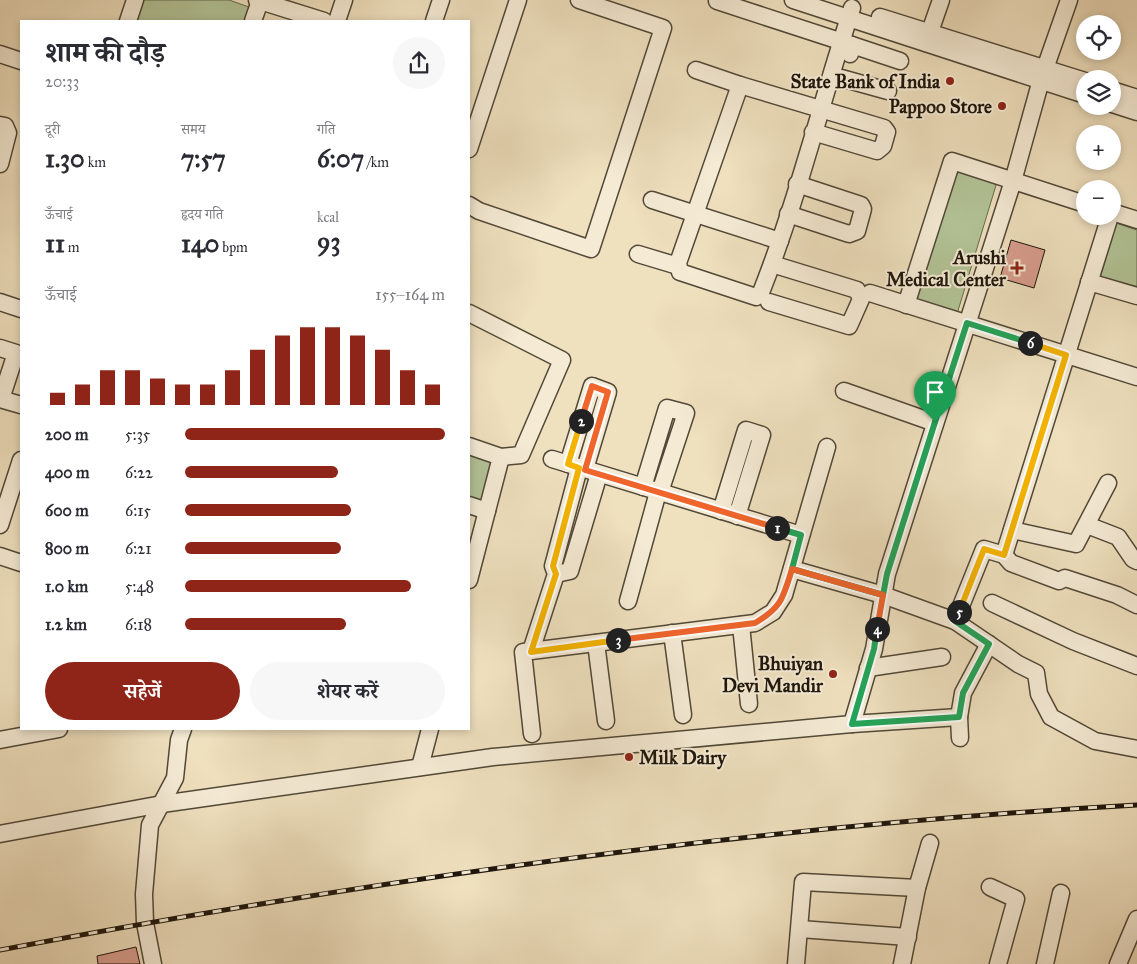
<!DOCTYPE html>
<html lang="hi">
<head>
<meta charset="utf-8">
<style>
	:root { --surface:#fff; --page:#f7f7f7; --text:#2b2b33; --muted:#7c7c81; --accent:#8f2418 }
	body { margin:0; font-family:"IM FELL Great Primer","Noto Serif Devanagari",serif; background:var(--page); color:var(--text); height:100vh; display:flex; flex-direction:column; font-size:19px; white-space:nowrap }
	* { box-sizing:border-box; margin:0 }
	p { font-size:16px; color:var(--muted) }
	.icon { flex:none; width:28px; height:28px; fill:none; stroke:currentColor; stroke-width:2; stroke-linecap:round; stroke-linejoin:round }
	.map { position:relative; flex:1; overflow:hidden }
	.details { position:absolute; left:20px; top:20px; width:450px; height:710px; display:flex; flex-direction:column; background:var(--surface); border-radius:0px; box-shadow:0 2px 8px #0003 }
	.details>* { flex:none }
	.fabs { position:absolute; left:1076px; top:15px; display:grid; gap:10px }
	.fabs a { display:grid; place-items:center; width:45px; height:45px; border-radius:50%; background:var(--surface); box-shadow:0 2px 8px #0003; font-size:25px }
	.pin { position:absolute; display:grid; place-items:center; width:42px; height:42px; color:#fff; margin:-51px -21px; border-radius:50% 50% 50% 0; rotate:-45deg; box-shadow:0 0 5px #0007 }
	.pin .icon { rotate:45deg }
	.km { position:absolute; width:25px; height:25px; margin:-12px; border-radius:50%; background:#222; color:#fff; font-size:14px; line-height:25px; text-align:center }
	.round { display:grid; place-items:center; flex:none; width:52px; height:52px; border-radius:26px; background:var(--page) }
	.headline { display:flex; align-items:center; justify-content:space-between; height:85px; padding:0 25px }
	h1 { font-size:28px; font-weight:700; line-height:38px }
	.metrics { display:grid; grid-template-columns:repeat(3,1fr); gap:8px; height:85px; padding:5px 25px }
	.metrics div { display:grid; align-content:center }
	.metrics b { font-size:25px; font-weight:700 }
	.metrics small { font-size:14px; font-weight:400 }
	.metrics p { font-size:14px }
	.chart { height:140px; padding:10px 25px }
	.chart p { display:flex; justify-content:space-between }
	.chart svg { width:100%; height:90px; margin-top:5px; stroke:var(--accent); stroke-width:6 }
	.cta { display:flex; gap:10px; margin-top:auto; padding:10px 25px }
	.cta a { flex:1; height:58px; border-radius:30px; background:var(--accent); color:#fff; font-size:20px; font-weight:700; line-height:58px; text-align:center }
	.cta a+a { background:var(--page); color:var(--text) }
	ul { padding:0 25px; list-style:none; font-size:16px }
	li { display:grid; grid-template-columns:80px 60px 1fr; align-items:center; height:38px }
	li i { height:12px; border-radius:6px; background:var(--accent) }
	.map>svg:first-child { display:block }
	.green { fill:#b2c396; stroke:#676c50 }
	.building { fill:#d89d8e; stroke:#1c150b }
	.lines { fill:none; stroke-linecap:round; stroke-linejoin:round }
	.minor-casing { stroke:#514838; stroke-width:19 }
	.minor { stroke:#f5ebd5; stroke-width:16 }
	.rail-casing { stroke:#1c150b; stroke-width:5 }
	.rail { stroke:#f5ebd5; stroke-width:3; stroke-dasharray:9; stroke-linecap:butt }
	.split-1-casing { stroke:#fff; stroke-width:10 }
	.split-2-casing { stroke:#fff; stroke-width:10 }
	.split-3-casing { stroke:#fff; stroke-width:10 }
	.split-4-casing { stroke:#fff; stroke-width:10 }
	.split-5-casing { stroke:#fff; stroke-width:10 }
	.split-6-casing { stroke:#fff; stroke-width:10 }
	.split-7-casing { stroke:#fff; stroke-width:10 }
	.split-1 { stroke:#22a559; stroke-width:6 }
	.split-2 { stroke:#f0652b; stroke-width:6 }
	.split-3 { stroke:#f5b400; stroke-width:6 }
	.split-4 { stroke:#f0652b; stroke-width:6 }
	.split-5 { stroke:#22a559; stroke-width:6 }
	.split-6 { stroke:#f5b400; stroke-width:6 }
	.split-7 { stroke:#22a559; stroke-width:6 }
	.poi-dot { fill:#8f2418; stroke:#f5ebd5; stroke-width:2 }
	.labels { text-anchor:middle; dominant-baseline:central; stroke-width:4; stroke-linejoin:round; paint-order:stroke }
	.poi-label { font-size:19px; font-weight:bold; fill:#1c150b; stroke:#f5ebd5; text-anchor:end }
</style>
</head>
<body>
<div class="map">
<svg width="1137" height="964" viewBox="0 0 1137 964">
	<rect width="100%" height="100%" fill="#efe0be"/>
	<filter id="stains"><feTurbulence type="fractalNoise" baseFrequency=".004" numOctaves="4"/><feColorMatrix values="0 0 0 0 .2 0 0 0 0 .09 0 0 0 0 .02 0 0 0 .5 -.17"/></filter>
	<radialGradient id="worn" r=".72"><stop offset=".6" stop-color="#630" stop-opacity="0"/><stop offset="1" stop-color="#630" stop-opacity=".3"/></radialGradient>
	<g class="green">
		<polygon points="144,0 229,0 249,7 244,21 137,21"/>
		<polygon points="954,169 997,182 957,314 913,301"/>
		<polygon points="1116,223 1137,230 1137,289 1100,278"/>
		<polygon points="469,453 495,461 483,502 469,498"/>
	</g>
	<g class="building">
		<polygon points="1011,240 1045,250 1034,288 1000,278"/>
		<polygon points="136,947 140,964 98,964 97,956"/>
	</g>
	<g class="lines">
		<g class="minor-casing">
			<g id="minor">
				<polyline points="257,0 324,21"/>
				<polyline points="793,0 1085,95"/>
				<polyline points="717,1 852,45"/>
				<polyline points="880,17 1085,81"/>
				<polyline points="128,21 135,0"/>
				<polyline points="253,21 260,1"/>
				<polyline points="337,21 344,0"/>
				<polyline points="434,21 441,0"/>
				<polyline points="926,43 941,0"/>
				<polyline points="0,54 21,61"/>
				<polyline points="850,54 852,45 900,61"/>
				<polyline points="696,70 740,85"/>
				<polyline points="841,78 888,91"/>
				<polyline points="1112,90 1137,98"/>
				<polyline points="1112,104 1137,112"/>
				<polyline points="0,125 5,126 8,133 0,164"/>
				<path d="M813,132L877,151L883,146L887,132L884,128L740,85L678,263L680,272L756,297L760,295C797,202 821,103 852,8"/>
				<polyline points="469,149 518,0"/>
				<polyline points="652,200 780,241"/>
				<polyline points="469,205 479,211 591,249 663,28 579,0"/>
				<polyline points="1112,212 1137,220"/>
				<polyline points="788,214 849,234 857,231 863,209 861,205 797,184"/>
				<polyline points="638,254 678,266"/>
				<polyline points="1089,282 1137,296"/>
				<polyline points="870,293 1137,377"/>
				<polyline points="0,302 21,309"/>
				<polyline points="769,302 849,326 861,299 857,290 772,264"/>
				<polyline points="906,305 952,161 1085,204"/>
				<polyline points="469,313 562,360 521,455 501,457"/>
				<polyline points="0,348 16,353 1,399"/>
				<polyline points="844,391 935,423"/>
				<polyline points="0,399 21,405"/>
				<polyline points="469,446 501,457 469,580"/>
				<polyline points="552,459 801,535"/>
				<polyline points="568,464 592,386 608,392 585,469"/>
				<polyline points="643,487 667,408 686,413 660,492"/>
				<polyline points="469,505 487,511"/>
				<polyline points="721,511 746,430 762,435 737,516"/>
				<polyline points="0,525 21,460"/>
				<polyline points="1087,525 1118,537 1133,559 1137,561"/>
				<polyline points="1012,530 1076,544 1108,483"/>
				<polyline points="1004,555 1110,216"/>
				<polyline points="0,556 21,563"/>
				<polyline points="792,569 883,595 955,621 1018,664 1036,673 1039,694 1051,717 1095,741 1137,749"/>
				<polyline points="556,574 570,571 599,474"/>
				<polyline points="628,601 658,492"/>
				<polyline points="992,603 1073,641 1137,666"/>
				<polyline points="955,621 984,549 1004,555 1011,563 1059,581 1065,578 1117,595 1137,605"/>
				<polyline points="741,625 749,704"/>
				<polyline points="672,633 683,715"/>
				<polyline points="596,643 606,721"/>
				<polyline points="531,651 556,574 553,566 579,468"/>
				<polyline points="868,668 942,657"/>
				<polyline points="959,717 960,738"/>
				<polyline points="852,724 874,649 887,574 1013,181 1041,80 1069,0"/>
				<polyline points="532,734 523,652 755,623 773,612 784,595 827,447"/>
				<polyline points="0,740 59,729"/>
				<polyline points="420,767 430,729"/>
				<polyline points="0,834 162,804 493,757 852,724 959,717 963,693 989,644"/>
				<polyline points="990,887 1016,899 998,964"/>
				<polyline points="800,929 908,937"/>
				<polyline points="153,964 145,923 144,894 150,825 175,778 179,740 183,729"/>
				<polyline points="796,964 803,882 917,888"/>
				<polyline points="902,964 917,888 930,843"/>
				<polyline points="1045,964 1061,893"/>
				<polyline points="1118,964 1137,919"/>
			</g>
		</g>
		<use href="#minor" class="minor"/>
		<g class="rail-casing">
			<path id="rail" d="M0,950C376,879 755,826 1137,805"/>
		</g>
		<use href="#rail" class="rail"/>
	</g>
	<g class="lines">
		<g class="split-1-casing">
			<polyline id="split-1" points="777,528 801,535 792,569 883,595 887,574 935,422"/>
		</g>
		<g class="split-2-casing">
			<polyline id="split-2" points="581,421 592,386 608,392 585,470 777,528"/>
		</g>
		<g class="split-3-casing">
			<polyline id="split-3" points="581,421 568,464 579,468 553,566 556,574 531,652 618,640"/>
		</g>
		<g class="split-4-casing">
			<path id="split-4" d="M618,640L755,623C782,607 783,598 792,569L883,595L877,629"/>
		</g>
		<g class="split-5-casing">
			<polyline id="split-5" points="877,629 874,649 852,724 959,717 963,693 989,644 955,621 959,612"/>
		</g>
		<g class="split-6-casing">
			<polyline id="split-6" points="959,612 984,549 1004,555 1066,355 1030,343"/>
		</g>
		<g class="split-7-casing">
			<polyline id="split-7" points="935,422 967,323 1030,343"/>
		</g>
		<use href="#split-1" class="split-1"/>
		<use href="#split-2" class="split-2"/>
		<use href="#split-3" class="split-3"/>
		<use href="#split-4" class="split-4"/>
		<use href="#split-5" class="split-5"/>
		<use href="#split-6" class="split-6"/>
		<use href="#split-7" class="split-7"/>
	</g>
	<g class="poi-dot">
		<circle cx="950" cy="81" r="5"/>
		<circle cx="1002" cy="106" r="5"/>
		<path d="M1014.5 260.5h5v5h5v5h-5v5h-5v-5h-5v-5h5z"/>
		<circle cx="833" cy="674" r="5"/>
		<circle cx="629" cy="757" r="5"/>
	</g>
	<g class="labels">
		<g class="poi-label">
			<text x="940" y="81">State Bank of India</text>
			<text x="992" y="106">Pappoo Store</text>
			<text x="1006" y="257">Arushi<tspan x="1006" dy="22">Medical Center</tspan></text>
			<text x="823" y="663">Bhuiyan<tspan x="823" dy="22">Devi Mandir</tspan></text>
			<text x="639" y="757" text-anchor="start">Milk Dairy</text>
		</g>
	</g>
	<rect width="100%" height="100%" filter="url(#stains)"/>
	<rect width="100%" height="100%" fill="url(#worn)"/>
</svg>
<div class="fabs">
<a><svg class="icon" aria-label="locate" viewBox="0 0 24 24"><circle cx="12" cy="12" r="6"/><path d="M12 2v4M12 18v4M2 12h4M18 12h4"/></svg></a>
<a><svg class="icon" aria-label="layers" viewBox="0 0 24 24"><path d="M12 4l9 5-9 5-9-5zM3 14l9 5 9-5"/></svg></a>
<a>+</a>
<a>−</a>
</div>
<div class="pin" style="left:935px;top:422px;background:#1e9e55"><svg class="icon" aria-label="arrive" viewBox="0 0 24 24"><path d="M6 21V4h12l-3 4 3 4H6"/></svg></div>
<b class="km" style="left:777px;top:528px">1</b>
<b class="km" style="left:581px;top:421px">2</b>
<b class="km" style="left:618px;top:640px">3</b>
<b class="km" style="left:877px;top:629px">4</b>
<b class="km" style="left:959px;top:612px">5</b>
<b class="km" style="left:1030px;top:343px">6</b>
<section class="details">
<div class="headline"><div><h1>शाम की दौड़</h1><p>20:33</p></div><a class="round"><svg class="icon" aria-label="share" viewBox="0 0 24 24"><path d="M12 15V3M7 8l5-5 5 5M5 13v7h14v-7"/></svg></a></div>
<div class="metrics">
<div><p>दूरी</p><b>1.30<small> km</small></b></div>
<div><p>समय</p><b>7:57</b></div>
<div><p>गति</p><b>6:07<small> /km</small></b></div>
</div>
<div class="metrics">
<div><p>ऊँचाई</p><b>11<small> m</small></b></div>
<div><p>हृदय गति</p><b>140<small> bpm</small></b></div>
<div><p>kcal</p><b>93</b></div>
</div>
<div class="chart"><p><span>ऊँचाई</span>155–164 m</p>
<svg viewBox="0 0 160 44" preserveAspectRatio="none"><path d="M5 44V38M15 44V34M25 44V27M35 44V27M45 44V31M55 44V34M65 44V34M75 44V27M85 44V17M95 44V10M105 44V6M115 44V6M125 44V10M135 44V17M145 44V27M155 44V34"/></svg>
</div>
<ul>
<li><b>200 m</b>5:35<i style="width:100%"></i></li>
<li><b>400 m</b>6:22<i style="width:59%"></i></li>
<li><b>600 m</b>6:15<i style="width:64%"></i></li>
<li><b>800 m</b>6:21<i style="width:60%"></i></li>
<li><b>1.0 km</b>5:48<i style="width:87%"></i></li>
<li><b>1.2 km</b>6:18<i style="width:62%"></i></li>
</ul>
<div class="cta"><a>सहेजें</a><a>शेयर करें</a></div>
</section>
</div>
</body>
</html>
